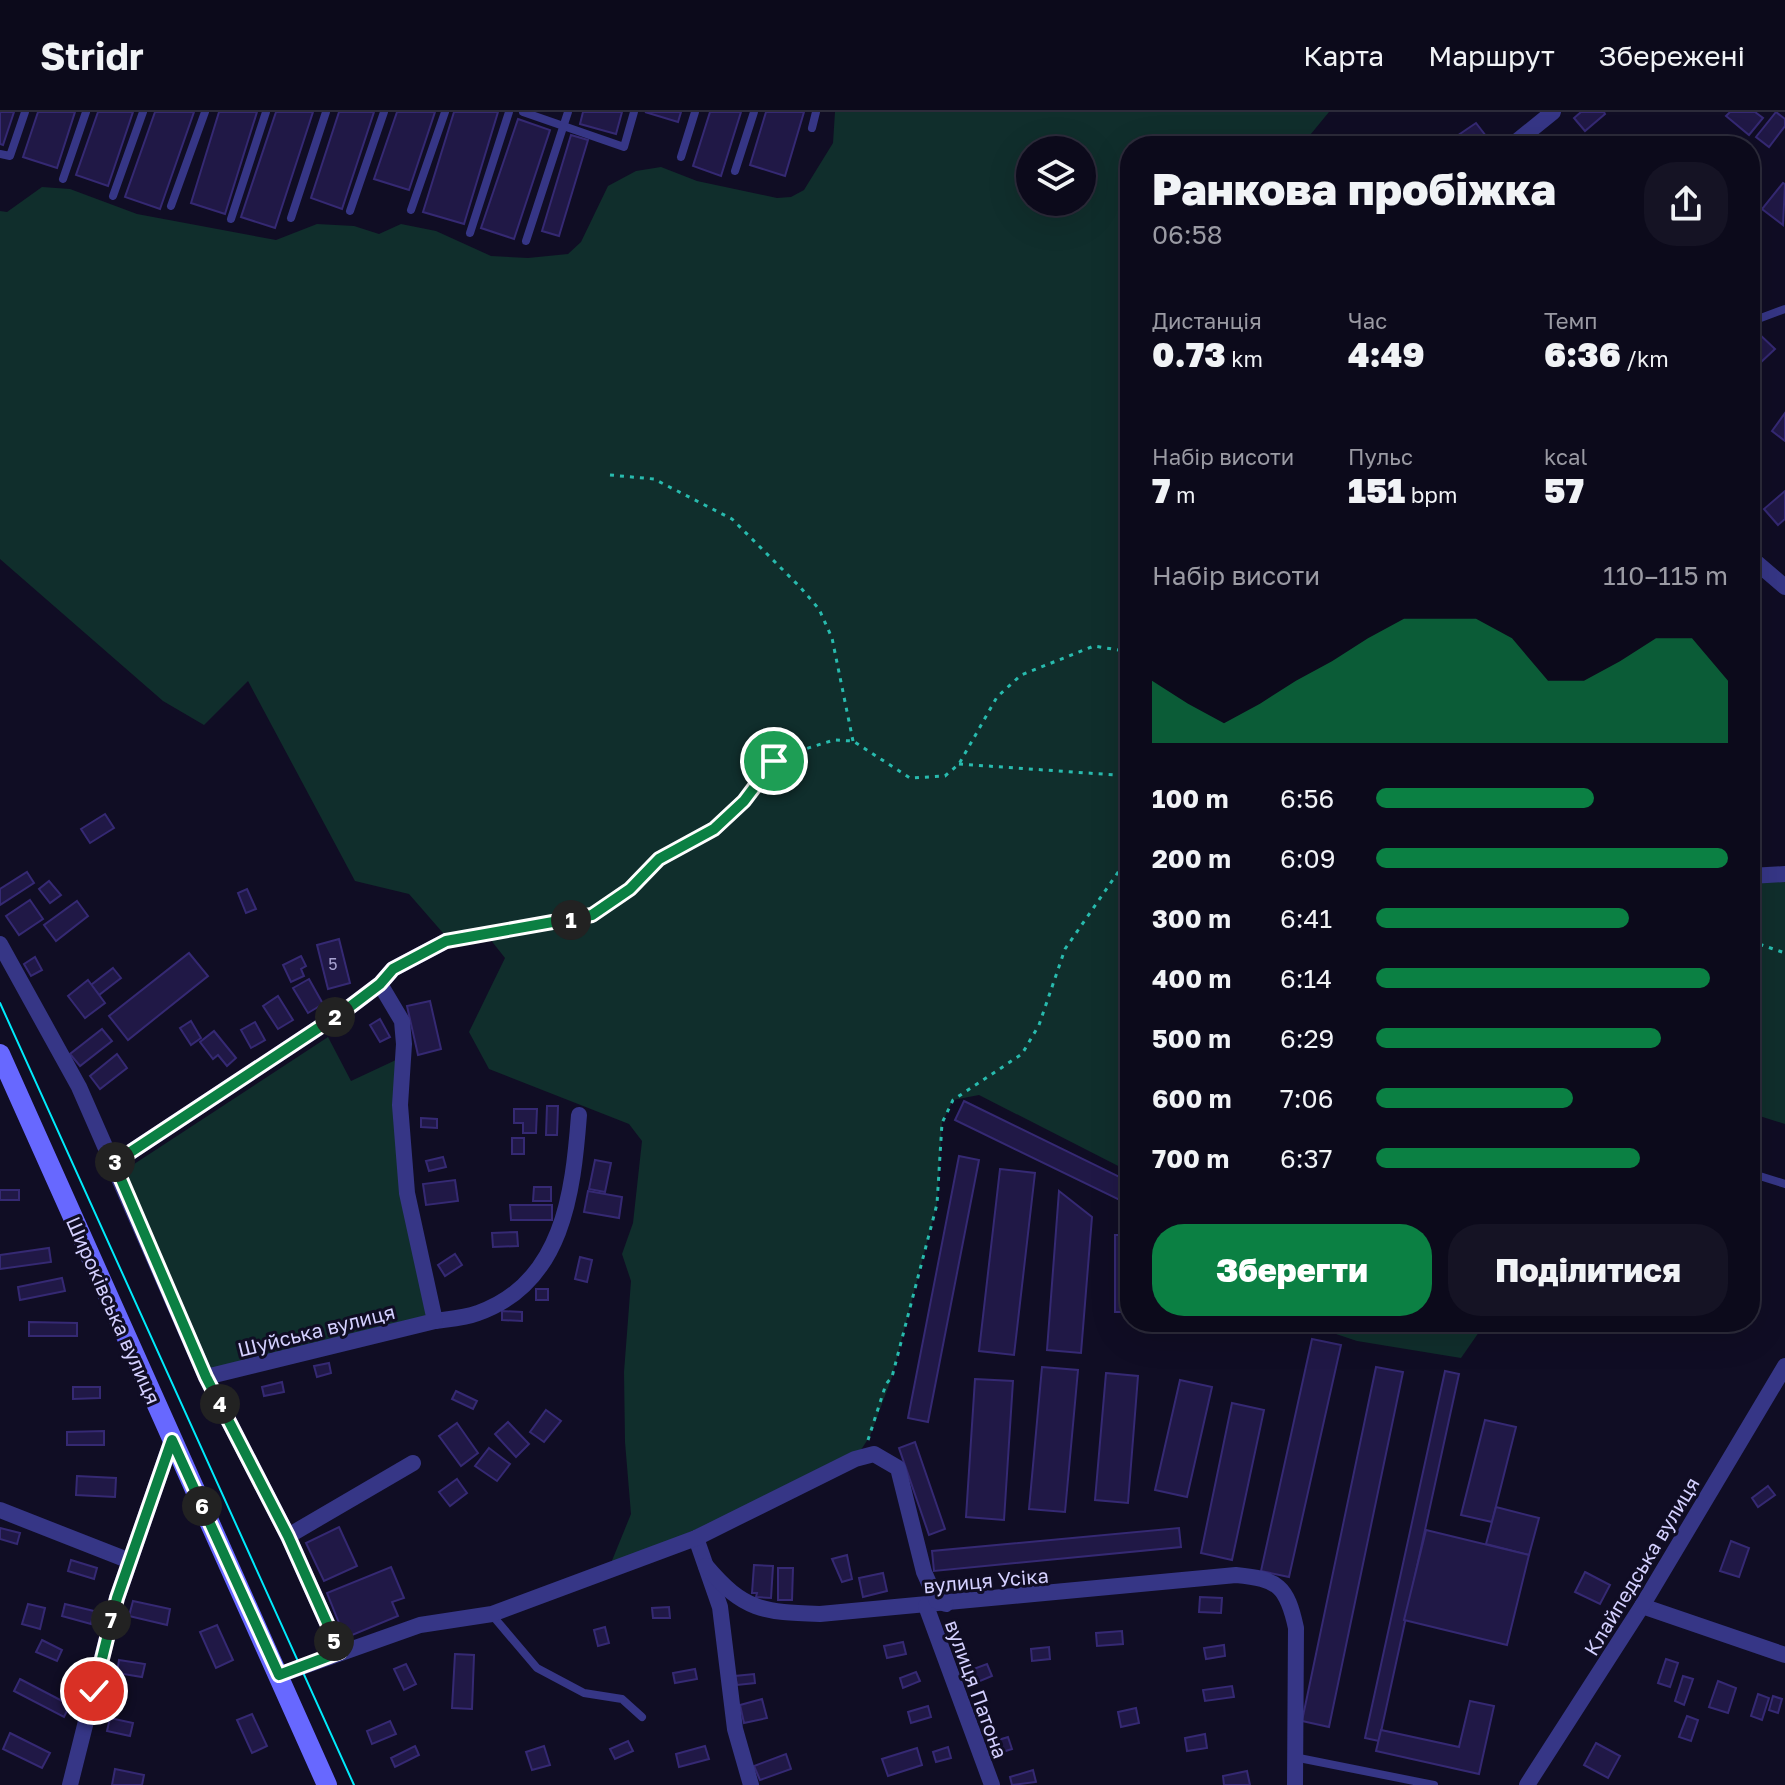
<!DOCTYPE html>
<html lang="uk">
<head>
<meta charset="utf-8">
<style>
	:root { --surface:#0c0a1b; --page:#151324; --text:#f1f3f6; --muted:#9a9aa3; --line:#2c2b3a; --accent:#0b8043 }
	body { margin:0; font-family:"Golos Text",sans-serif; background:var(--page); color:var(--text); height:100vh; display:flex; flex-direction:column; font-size:30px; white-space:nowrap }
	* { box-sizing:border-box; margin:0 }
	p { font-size:26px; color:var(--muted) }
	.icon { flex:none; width:44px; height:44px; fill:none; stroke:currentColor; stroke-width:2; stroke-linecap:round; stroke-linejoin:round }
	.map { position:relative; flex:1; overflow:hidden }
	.panel { position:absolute; left:1120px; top:24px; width:640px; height:1196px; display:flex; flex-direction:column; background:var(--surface); border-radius:32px; box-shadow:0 8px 32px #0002,0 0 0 2px var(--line) }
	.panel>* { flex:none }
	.controls { position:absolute; left:1016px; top:24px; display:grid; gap:16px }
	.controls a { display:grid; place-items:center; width:80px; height:80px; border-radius:50%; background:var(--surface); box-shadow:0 8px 32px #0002,0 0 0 2px var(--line); font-size:40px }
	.pin { position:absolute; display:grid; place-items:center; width:68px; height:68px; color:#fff; margin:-34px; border:4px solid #fff; border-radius:50%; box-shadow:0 2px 8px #0007 }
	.km { position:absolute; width:40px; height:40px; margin:-20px; border-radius:50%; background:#222; color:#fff; font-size:22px; line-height:40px; text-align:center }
	.round { display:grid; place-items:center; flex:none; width:84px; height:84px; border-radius:32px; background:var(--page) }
	.overview { display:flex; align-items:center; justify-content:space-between; height:136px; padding:0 32px }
	h1 { font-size:44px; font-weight:800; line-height:60px }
	.metrics { display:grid; grid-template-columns:repeat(3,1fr); gap:12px; height:136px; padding:8px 32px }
	.metrics div { display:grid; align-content:center }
	.metrics b { font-size:34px; font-weight:800 }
	.metrics small { font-size:22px; font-weight:400 }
	.metrics p { font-size:22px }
	.chart { height:224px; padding:16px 32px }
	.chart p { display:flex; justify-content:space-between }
	.chart svg { width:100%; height:144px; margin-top:8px; fill:var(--accent); opacity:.7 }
	.primary-button { display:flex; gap:16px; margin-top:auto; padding:16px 32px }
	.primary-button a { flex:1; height:92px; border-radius:32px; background:var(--accent); color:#fff; font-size:32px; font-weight:800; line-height:92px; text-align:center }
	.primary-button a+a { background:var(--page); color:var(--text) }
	ul { padding:0 32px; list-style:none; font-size:26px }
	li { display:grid; grid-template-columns:128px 96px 1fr; align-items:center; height:60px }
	li i { height:20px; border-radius:10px; background:var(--accent) }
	header { display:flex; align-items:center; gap:48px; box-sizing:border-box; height:112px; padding:0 40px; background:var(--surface); border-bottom:2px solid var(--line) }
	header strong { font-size:38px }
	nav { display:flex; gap:44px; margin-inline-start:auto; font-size:28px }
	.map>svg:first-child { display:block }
	.green { fill:#102e2c; fill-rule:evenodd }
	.building { fill:#201846; stroke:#352973; stroke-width:2 }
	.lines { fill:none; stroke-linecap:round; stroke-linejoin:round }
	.path { stroke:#28bbae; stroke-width:3; stroke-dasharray:4 6; stroke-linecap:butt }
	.lane { stroke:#363686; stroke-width:8 }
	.street { stroke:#363686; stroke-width:16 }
	.secondary { stroke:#6768ff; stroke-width:20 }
	.tram { stroke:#00eafb; stroke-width:2 }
	.route-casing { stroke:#fff; stroke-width:16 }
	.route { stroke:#0b8043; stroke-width:10 }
	.labels { text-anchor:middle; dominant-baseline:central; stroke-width:6; stroke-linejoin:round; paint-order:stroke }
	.number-label { font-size:16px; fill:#a7a2d1 }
	.street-label { font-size:20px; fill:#d4d0ff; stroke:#100d24 }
</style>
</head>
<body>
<header>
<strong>Stridr</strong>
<nav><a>Карта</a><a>Маршрут</a><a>Збережені</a></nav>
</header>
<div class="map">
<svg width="1785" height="1673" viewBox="0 0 1785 1673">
	<rect width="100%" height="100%" fill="#100d24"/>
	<g class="green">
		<path d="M835,0H1329L1301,34H1130V1060L979,983L953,988L942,1011L937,1092L892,1265L870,1324L855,1347L609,1456L631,1402L625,1330L624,1260L631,1169L622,1142L633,1111L642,1029L629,1012L489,957L469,920L505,846L490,827L443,821L409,782L355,769L248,569L204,613L163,589L0,447V99L7,100L42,75L70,77L137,102L276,128L317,112L354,114L379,122L401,112L436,119L491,144L528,146L568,142L581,130L608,74L636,59L661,55L697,69L777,86L791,85L804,78L833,31ZM1030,38H1082V90H1030Z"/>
		<polygon points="1785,762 1785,1012 1750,1001 1750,764"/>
		<polygon points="328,925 351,969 398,947 427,1205 209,1259 125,1058"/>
		<polygon points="1300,1210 1486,1210 1461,1246 1357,1229"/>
	</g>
	<g class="building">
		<polygon points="0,0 14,0 3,33 0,32"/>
		<polygon points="38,0 75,0 57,56 23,45"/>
		<polygon points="98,0 133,0 108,74 76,63"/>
		<polygon points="155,0 194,0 160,97 125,85"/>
		<polygon points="219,0 257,0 225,102 191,91"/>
		<polygon points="276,0 313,0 275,116 241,105"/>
		<polygon points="339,0 374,0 342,97 311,86"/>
		<polygon points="397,0 435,0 409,78 374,67"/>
		<polygon points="454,0 498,0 464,112 423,100"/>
		<polygon points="583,0 622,0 616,22 580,12"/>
		<polygon points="645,0 681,0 678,10"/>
		<polygon points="710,0 741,0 721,64 693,54"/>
		<polygon points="766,0 804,0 785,64 750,53"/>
		<polygon points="1581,0 1604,0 1605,2 1585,19 1574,6"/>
		<polygon points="1730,0 1755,0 1763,6 1749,23 1726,4"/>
		<polygon points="1776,0 1785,7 1785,14 1769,35 1756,25"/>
		<polygon points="518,7 550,18 514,127 481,116"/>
		<polygon points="1476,11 1486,24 1472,34 1460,34 1454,26"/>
		<polygon points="571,23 588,28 559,124 542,119"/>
		<polygon points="1783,71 1785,72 1783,113 1762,97"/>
		<polygon points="1757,220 1775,237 1760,251 1750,241 1754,233 1750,227"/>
		<polygon points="1785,301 1785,329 1772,319"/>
		<polygon points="1785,379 1785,407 1778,413 1764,397"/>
		<polygon points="105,702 114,716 90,731 81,717"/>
		<polygon points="27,760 34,771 0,793 0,777"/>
		<polygon points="49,769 61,783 50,791 39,777"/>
		<polygon points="247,777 256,797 246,801 238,781"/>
		<polygon points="30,788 43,807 19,823 6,804"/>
		<polygon points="77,789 88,804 56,829 44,813"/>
		<polygon points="339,827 350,871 328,877 317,833"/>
		<polygon points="189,841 208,864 128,928 109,904"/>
		<polygon points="301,844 306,854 301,857 304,864 291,870 283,853"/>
		<polygon points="35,845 42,858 31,864 24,852"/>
		<polygon points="113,856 121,866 99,883 91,873"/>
		<polygon points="309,867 323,892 308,901 293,876"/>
		<polygon points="88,868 105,891 85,906 68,884"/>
		<polygon points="278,884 293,908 278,917 263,894"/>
		<polygon points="430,889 441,937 418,943 407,894"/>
		<polygon points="380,907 390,925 380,930 370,913"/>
		<polygon points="191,909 201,926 191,933 180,916"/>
		<polygon points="255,910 265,928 251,936 241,918"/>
		<polygon points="102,917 112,929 80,954 70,942"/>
		<polygon points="214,919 236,946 227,954 218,943 213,947 200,930"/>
		<polygon points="117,942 127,956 100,977 90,964"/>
		<polygon points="964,989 1130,1070 1130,1093 955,1008"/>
		<polygon points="547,994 558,994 557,1023 546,1023"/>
		<polygon points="514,997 537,997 536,1021 523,1021 523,1011 514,1011"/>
		<polygon points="421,1006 437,1007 437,1016 421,1015"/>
		<rect x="512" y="1026" width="12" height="16"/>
		<polygon points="959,1044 979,1048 928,1310 908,1306"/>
		<polygon points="443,1045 446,1055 429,1059 426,1049"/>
		<polygon points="595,1048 611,1051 605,1080 589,1077"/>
		<polygon points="1000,1057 1035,1061 1014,1243 979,1239"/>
		<polygon points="455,1068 458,1089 426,1093 423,1072"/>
		<polygon points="534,1075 551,1075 551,1089 533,1089"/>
		<rect x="0" y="1078" width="19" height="10"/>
		<polygon points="588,1079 622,1085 619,1106 584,1100"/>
		<polygon points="1059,1079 1092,1105 1081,1241 1047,1238"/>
		<polygon points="510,1093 552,1093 552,1108 511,1108"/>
		<polygon points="517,1120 518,1134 493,1135 492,1121"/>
		<rect x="1115" y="1123" width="15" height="77"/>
		<polygon points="49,1136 51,1150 0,1157 0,1143"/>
		<polygon points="455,1142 462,1153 445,1164 438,1153"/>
		<polygon points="580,1145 592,1148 587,1170 575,1167"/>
		<polygon points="62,1166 65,1179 20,1188 18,1175"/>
		<rect x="536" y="1177" width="12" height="11"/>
		<polygon points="502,1199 522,1200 522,1209 502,1208"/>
		<polygon points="29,1210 77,1211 77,1224 29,1224"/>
		<polygon points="1312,1227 1341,1233 1289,1465 1261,1459"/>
		<polygon points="329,1251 331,1261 317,1265 314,1254"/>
		<polygon points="1042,1255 1078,1258 1065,1400 1029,1397"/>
		<polygon points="1376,1255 1403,1260 1329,1615 1302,1609"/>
		<polygon points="1445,1259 1459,1262 1379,1629 1365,1626"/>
		<polygon points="1106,1261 1138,1264 1128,1391 1095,1388"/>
		<polygon points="975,1267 1013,1269 1004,1408 966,1405"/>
		<polygon points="1180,1268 1212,1275 1187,1385 1155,1378"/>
		<polygon points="282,1270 284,1280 264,1284 262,1275"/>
		<polygon points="73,1275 100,1275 100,1286 73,1287"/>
		<polygon points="456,1279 477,1289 473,1297 452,1287"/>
		<polygon points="1232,1291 1264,1298 1232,1448 1201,1441"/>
		<polygon points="546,1298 561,1309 544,1330 530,1320"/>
		<polygon points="1485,1308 1516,1315 1492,1410 1461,1403"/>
		<polygon points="508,1310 529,1332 516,1345 495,1322"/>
		<polygon points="457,1311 478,1341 461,1354 439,1324"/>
		<polygon points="104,1319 104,1333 67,1333 67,1320"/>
		<polygon points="915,1330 945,1417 929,1423 899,1336"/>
		<polygon points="489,1336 510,1352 497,1369 475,1354"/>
		<polygon points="77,1364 116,1366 115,1385 76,1383"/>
		<polygon points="457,1367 467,1381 450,1394 439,1380"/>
		<polygon points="1768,1374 1775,1383 1758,1395 1752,1386"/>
		<polygon points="1496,1395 1539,1406 1529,1443 1486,1432"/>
		<polygon points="339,1415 357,1454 324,1469 306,1431"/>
		<polygon points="0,1416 20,1421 17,1432 0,1427"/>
		<polygon points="1179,1416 1181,1435 934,1459 932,1439"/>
		<polygon points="1426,1418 1529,1443 1507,1533 1404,1508"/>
		<polygon points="1731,1429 1749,1436 1739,1465 1720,1459"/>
		<polygon points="847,1443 852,1467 842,1470 832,1447"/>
		<polygon points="71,1448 97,1456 94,1467 68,1459"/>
		<polygon points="754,1453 773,1454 771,1486 756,1485 757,1481 752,1481"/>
		<polygon points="391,1455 404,1486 392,1490 398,1504 345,1526 327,1481"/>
		<polygon points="778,1456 793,1456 792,1488 778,1488"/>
		<polygon points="1585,1460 1610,1473 1600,1492 1575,1480"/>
		<polygon points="883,1461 887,1479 863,1485 859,1466"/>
		<polygon points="1200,1485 1222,1486 1221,1501 1199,1500"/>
		<polygon points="133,1489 170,1497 167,1513 129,1504"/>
		<polygon points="28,1492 45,1496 40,1517 22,1512"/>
		<polygon points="65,1492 94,1499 91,1512 62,1504"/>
		<polygon points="669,1495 670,1506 653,1506 652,1496"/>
		<polygon points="217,1513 233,1548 216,1556 200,1520"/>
		<polygon points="605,1515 609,1531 598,1534 594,1518"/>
		<polygon points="1122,1519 1123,1532 1097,1534 1096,1521"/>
		<polygon points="42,1528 62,1538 57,1549 36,1540"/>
		<polygon points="903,1530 906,1542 887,1546 884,1534"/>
		<polygon points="1224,1533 1225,1544 1206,1547 1204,1536"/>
		<polygon points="1049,1535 1050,1547 1032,1549 1031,1537"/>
		<polygon points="455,1542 474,1543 472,1597 452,1596"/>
		<polygon points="1666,1547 1678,1551 1670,1575 1658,1571"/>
		<polygon points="119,1548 145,1552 142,1565 117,1561"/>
		<polygon points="406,1552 416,1572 404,1578 394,1557"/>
		<polygon points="987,1552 992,1564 973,1572 968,1559"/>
		<polygon points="695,1557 697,1567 675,1571 673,1561"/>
		<polygon points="916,1560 920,1569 903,1576 900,1566"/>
		<polygon points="754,1562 755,1571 737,1573 735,1564"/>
		<polygon points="1683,1564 1693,1567 1684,1593 1675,1589"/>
		<polygon points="20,1567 70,1593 64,1605 14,1579"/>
		<polygon points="1718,1569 1736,1576 1728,1601 1709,1595"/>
		<polygon points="1232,1574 1234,1585 1205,1589 1203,1578"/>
		<polygon points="1758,1582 1769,1586 1762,1608 1751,1604"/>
		<polygon points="1773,1584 1782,1587 1778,1601 1769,1598"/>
		<polygon points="762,1587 767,1606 744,1611 740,1593"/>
		<polygon points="1470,1589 1494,1594 1479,1662 1376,1639 1381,1618 1459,1635"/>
		<polygon points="928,1594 931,1605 911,1611 908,1600"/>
		<polygon points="1136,1596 1139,1611 1121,1615 1118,1600"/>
		<polygon points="252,1602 267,1634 252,1641 237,1608"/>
		<polygon points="1687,1604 1698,1608 1691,1629 1679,1625"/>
		<polygon points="110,1606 133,1611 130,1624 107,1619"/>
		<polygon points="390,1609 396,1622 372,1632 367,1619"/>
		<polygon points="10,1621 50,1641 42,1656 3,1637"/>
		<polygon points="1205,1622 1207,1636 1187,1639 1185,1626"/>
		<polygon points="1008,1625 1012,1637 996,1642 992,1630"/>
		<polygon points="628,1629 633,1639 615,1647 610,1637"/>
		<polygon points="1596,1631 1620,1644 1608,1666 1584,1653"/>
		<polygon points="415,1634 419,1643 395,1655 391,1646"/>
		<polygon points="544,1634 550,1653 532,1658 526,1640"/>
		<polygon points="705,1634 709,1647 679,1655 676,1642"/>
		<polygon points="948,1635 951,1646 936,1650 933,1640"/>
		<polygon points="917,1636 922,1653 888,1664 882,1647"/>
		<polygon points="786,1642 791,1657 760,1668 754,1654"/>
		<polygon points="115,1657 144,1663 142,1673 112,1673"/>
		<polygon points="1033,1658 1036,1670 1012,1673 1010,1665"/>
		<polygon points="1247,1659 1250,1673 1224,1673 1223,1664"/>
	</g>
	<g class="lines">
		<g class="path">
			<polyline points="610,363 654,367 732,407 800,475 819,497 832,526 853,629"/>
			<polyline points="959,652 1130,664"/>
			<polyline points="461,826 592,803 630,777 659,747 714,717 744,689 774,649 805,637 834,628 853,629 910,666 945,664 959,652 997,585 1021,563 1094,534 1130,540"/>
			<polyline points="1750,829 1785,841"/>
			<polyline points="868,1328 886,1272 892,1265 937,1092 942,1011 953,988 1022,942 1039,913 1065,837 1130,743"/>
		</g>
		<g class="lane">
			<polyline points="523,0 624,35 634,0"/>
			<polyline points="812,16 816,0"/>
			<polyline points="0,42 10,44 25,0"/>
			<polyline points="681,45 695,0"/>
			<polyline points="735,59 754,0"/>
			<polyline points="63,67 86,0"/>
			<polyline points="113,84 143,0"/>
			<polyline points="171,94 205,0"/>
			<polyline points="411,98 445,0"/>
			<polyline points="350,99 384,0"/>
			<polyline points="291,106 326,0"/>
			<polyline points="231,107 266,0"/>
			<polyline points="470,121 509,0"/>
			<polyline points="526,129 568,0"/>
			<polyline points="1750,210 1785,197"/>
			<polyline points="1750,1061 1785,1072"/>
			<polyline points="492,1503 537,1556 584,1581 622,1587 642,1605"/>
			<polyline points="1294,1645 1434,1673"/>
		</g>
		<g class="street">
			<polyline points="1511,34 1553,0"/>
			<polyline points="1750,445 1785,475"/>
			<polyline points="1750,764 1785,762"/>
			<polyline points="0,832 79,975 206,1265 288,1424 340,1540"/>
			<polyline points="114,1051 347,897 380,872 393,857 446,829"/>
			<path d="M435,1209C449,1207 465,1206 478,1201C563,1171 573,1081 579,1003"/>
			<polyline points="206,1265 435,1209 407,1081 400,993 404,932 402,909 380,872"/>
			<polyline points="0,1398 130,1449"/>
			<polyline points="288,1424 413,1351"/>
			<polyline points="696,1426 720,1495 735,1617 751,1673"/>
			<path d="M706,1454C744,1499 763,1500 820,1502L1236,1463C1278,1467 1287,1474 1296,1516L1295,1673"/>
			<polyline points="926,1494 992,1673"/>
			<polyline points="1642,1494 1785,1543"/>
			<polyline points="279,1563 420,1513 492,1502 696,1426 855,1347 874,1342 898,1356 924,1460 937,1489 946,1492"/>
			<polyline points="70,1673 117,1486 172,1328"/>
			<polyline points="1527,1673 1642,1494 1785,1254"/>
		</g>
		<polyline class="secondary" points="0,942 327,1673"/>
		<polyline class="tram" points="0,891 354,1673"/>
	</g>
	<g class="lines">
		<g class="route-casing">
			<polyline id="route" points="94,1579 117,1486 172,1328 279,1563 340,1540 288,1424 206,1265 114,1051 347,897 380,872 393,857 446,829 592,803 630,777 659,747 714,717 744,689 774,649"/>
		</g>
		<use href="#route" class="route"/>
	</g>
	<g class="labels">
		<g class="number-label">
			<text x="333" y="852">5</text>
		</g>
		<g class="street-label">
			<text transform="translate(114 1198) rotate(66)">Широківська вулиця</text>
			<text transform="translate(316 1218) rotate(-14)">Шуйська вулиця</text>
			<text transform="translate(1641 1454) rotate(-59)">Клайпедська вулиця</text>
			<text transform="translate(986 1468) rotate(-5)">вулиця Усіка</text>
			<text transform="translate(977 1577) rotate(70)">вулиця Патона</text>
		</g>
	</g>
</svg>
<div class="controls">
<a><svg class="icon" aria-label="layers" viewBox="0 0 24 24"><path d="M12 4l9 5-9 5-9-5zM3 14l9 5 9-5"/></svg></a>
</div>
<div class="pin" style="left:774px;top:649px;background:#1e9e55"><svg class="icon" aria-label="arrive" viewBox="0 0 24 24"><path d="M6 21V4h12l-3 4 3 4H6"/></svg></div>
<div class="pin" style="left:94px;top:1579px;background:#d93025"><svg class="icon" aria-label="check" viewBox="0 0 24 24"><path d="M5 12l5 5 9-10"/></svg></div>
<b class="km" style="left:571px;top:808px">1</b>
<b class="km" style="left:335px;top:905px">2</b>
<b class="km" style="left:115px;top:1050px">3</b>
<b class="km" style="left:220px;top:1292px">4</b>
<b class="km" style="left:334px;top:1529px">5</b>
<b class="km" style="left:202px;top:1394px">6</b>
<b class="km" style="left:111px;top:1508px">7</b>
<section class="panel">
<div class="overview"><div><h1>Ранкова пробіжка</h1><p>06:58</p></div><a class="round"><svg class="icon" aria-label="share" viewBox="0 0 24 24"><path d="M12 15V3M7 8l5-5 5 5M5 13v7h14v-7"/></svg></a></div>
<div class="metrics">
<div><p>Дистанція</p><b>0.73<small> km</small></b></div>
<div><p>Час</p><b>4:49</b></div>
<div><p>Темп</p><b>6:36<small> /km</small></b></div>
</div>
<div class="metrics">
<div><p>Набір висоти</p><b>7<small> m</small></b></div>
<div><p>Пульс</p><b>151<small> bpm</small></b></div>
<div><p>kcal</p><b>57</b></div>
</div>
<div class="chart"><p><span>Набір висоти</span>110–115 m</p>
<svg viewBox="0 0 160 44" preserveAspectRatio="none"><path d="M0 44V25L10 32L20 38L30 32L40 25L50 19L60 12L70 6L80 6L90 6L100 12L110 25L120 25L130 19L140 12L150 12L160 25V44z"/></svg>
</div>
<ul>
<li><b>100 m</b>6:56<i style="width:62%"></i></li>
<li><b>200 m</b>6:09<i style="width:100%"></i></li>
<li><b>300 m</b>6:41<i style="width:72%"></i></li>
<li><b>400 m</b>6:14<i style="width:95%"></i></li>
<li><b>500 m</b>6:29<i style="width:81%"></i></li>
<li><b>600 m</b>7:06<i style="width:56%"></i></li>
<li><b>700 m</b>6:37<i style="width:75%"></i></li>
</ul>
<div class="primary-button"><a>Зберегти</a><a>Поділитися</a></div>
</section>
</div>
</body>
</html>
